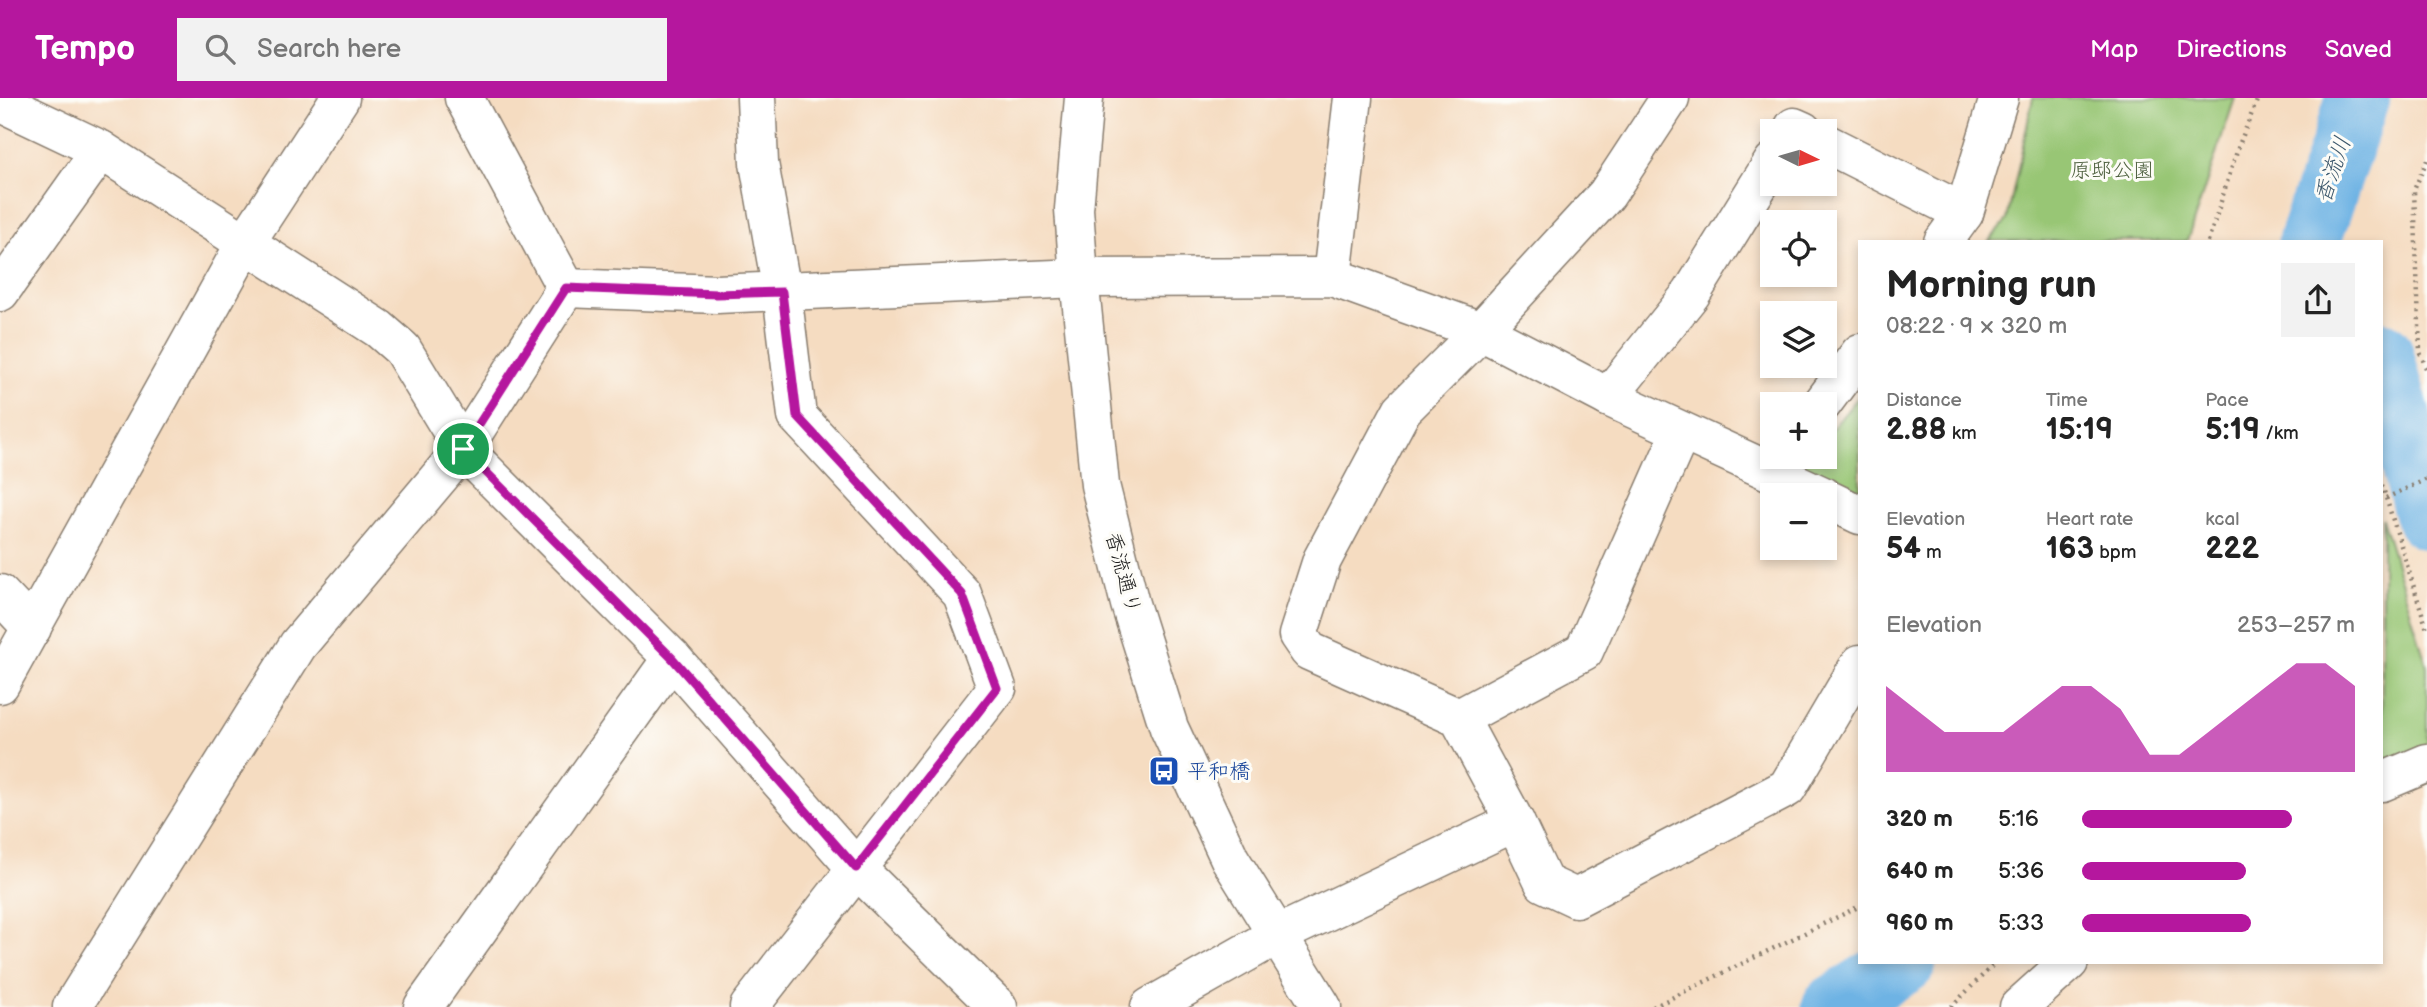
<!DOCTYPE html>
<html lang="en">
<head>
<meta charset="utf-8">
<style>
	:root { --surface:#fff; --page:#f2f2f2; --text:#222; --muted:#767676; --accent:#b5179e }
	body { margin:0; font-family:"Balsamiq Sans","Klee One",sans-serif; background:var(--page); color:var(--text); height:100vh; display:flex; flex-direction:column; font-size:26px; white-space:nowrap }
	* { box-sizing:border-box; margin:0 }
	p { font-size:23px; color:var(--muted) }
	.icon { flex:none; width:38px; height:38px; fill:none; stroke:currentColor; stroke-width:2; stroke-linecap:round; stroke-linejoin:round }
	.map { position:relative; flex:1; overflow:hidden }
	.drawer { position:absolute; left:1858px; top:142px; width:525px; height:724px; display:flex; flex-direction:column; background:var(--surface); border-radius:0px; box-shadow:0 4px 10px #0003 }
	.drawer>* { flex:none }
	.needle { width:46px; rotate:95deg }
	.controls { position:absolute; left:1760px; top:21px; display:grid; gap:14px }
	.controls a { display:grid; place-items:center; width:77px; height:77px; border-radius:0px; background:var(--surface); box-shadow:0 4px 10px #0003; font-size:35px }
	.pin { position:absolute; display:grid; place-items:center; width:60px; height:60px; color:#fff; margin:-30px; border:4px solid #fff; border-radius:50%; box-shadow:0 2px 7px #0007 }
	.round { display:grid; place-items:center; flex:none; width:74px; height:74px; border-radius:0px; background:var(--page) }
	.headline { display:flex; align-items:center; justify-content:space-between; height:119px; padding:0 28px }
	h1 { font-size:38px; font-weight:800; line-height:52px }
	.stats { display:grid; grid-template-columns:repeat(3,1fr); gap:10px; height:119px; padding:7px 28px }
	.stats div { display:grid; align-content:center }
	.stats b { font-size:30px; font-weight:800 }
	.stats small { font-size:19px; font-weight:400 }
	.stats p { font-size:19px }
	.chart { height:196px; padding:14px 28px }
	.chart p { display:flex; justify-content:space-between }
	.chart svg { width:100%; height:126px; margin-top:7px; fill:var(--accent); opacity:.7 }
	ul { padding:0 28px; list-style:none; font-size:23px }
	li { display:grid; grid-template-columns:112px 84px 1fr; align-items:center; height:52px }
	li i { height:18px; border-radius:9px; background:var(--accent) }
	header { display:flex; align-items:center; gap:42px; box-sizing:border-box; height:98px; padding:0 35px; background:var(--accent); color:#fff }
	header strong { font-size:33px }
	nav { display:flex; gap:38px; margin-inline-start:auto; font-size:24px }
	.search { width:490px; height:63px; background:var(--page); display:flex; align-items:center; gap:18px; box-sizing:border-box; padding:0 24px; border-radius:0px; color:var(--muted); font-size:26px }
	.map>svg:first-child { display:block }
	.green { fill:#98c674; stroke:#5a7148; stroke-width:2 }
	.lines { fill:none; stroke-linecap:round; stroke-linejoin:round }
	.river { stroke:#6eb3e4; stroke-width:63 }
	.minor-casing { stroke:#887c6e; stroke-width:41 }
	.tertiary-casing { stroke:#887c6e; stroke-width:41 }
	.path { stroke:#887c6e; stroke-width:4.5; stroke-dasharray:2 5; stroke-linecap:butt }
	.minor { stroke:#fff; stroke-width:38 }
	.tertiary { stroke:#fff; stroke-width:38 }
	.route-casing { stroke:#fff; stroke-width:14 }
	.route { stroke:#b5179e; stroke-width:9 }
	.labels { text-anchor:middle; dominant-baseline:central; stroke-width:6; stroke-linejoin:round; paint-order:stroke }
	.park-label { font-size:21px; fill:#4e603f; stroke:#fdfcf7 }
	.street-label { font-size:21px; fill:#1c1c1c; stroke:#fdfcf7 }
	.transit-label { font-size:21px; fill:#164399; stroke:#fdfcf7; text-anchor:start }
	.water-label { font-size:23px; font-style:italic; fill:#3d586c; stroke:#fdfcf7 }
</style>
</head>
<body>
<header>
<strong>Tempo</strong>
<div class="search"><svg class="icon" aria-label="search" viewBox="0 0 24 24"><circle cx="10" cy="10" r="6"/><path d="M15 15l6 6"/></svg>Search here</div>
<nav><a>Map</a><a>Directions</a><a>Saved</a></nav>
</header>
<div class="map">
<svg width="2427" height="909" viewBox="0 0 2427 909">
	<rect width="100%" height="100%" fill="#fdfcf7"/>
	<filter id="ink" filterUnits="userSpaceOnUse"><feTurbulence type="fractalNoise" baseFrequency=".0143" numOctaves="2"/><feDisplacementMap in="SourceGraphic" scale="14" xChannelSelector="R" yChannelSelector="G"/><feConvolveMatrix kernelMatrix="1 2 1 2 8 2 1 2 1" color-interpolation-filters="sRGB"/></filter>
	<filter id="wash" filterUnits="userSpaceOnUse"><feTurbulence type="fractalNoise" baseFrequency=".00686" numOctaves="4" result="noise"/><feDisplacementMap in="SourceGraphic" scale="28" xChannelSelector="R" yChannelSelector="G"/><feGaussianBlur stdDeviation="1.57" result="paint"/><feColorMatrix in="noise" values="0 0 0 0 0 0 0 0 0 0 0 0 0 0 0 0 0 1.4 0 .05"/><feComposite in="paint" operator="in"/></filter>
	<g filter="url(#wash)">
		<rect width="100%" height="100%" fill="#f5dcc1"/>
		<g class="green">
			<polygon points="2033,0 2235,0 2187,143 1989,143 2007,122"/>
			<polygon points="1860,297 1860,392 1801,368 1808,359 1825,359 1825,339"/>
			<polygon points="2382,420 2427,568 2427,654 2382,672"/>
		</g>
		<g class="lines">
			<g class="river">
				<polyline points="2309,144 2358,0"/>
				<polyline points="2382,255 2427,420"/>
				<polyline points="1833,909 1905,864"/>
			</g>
		</g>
	</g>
	<g filter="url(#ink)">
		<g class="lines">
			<g class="minor-casing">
				<g id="minor">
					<polyline points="464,0 566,190"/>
					<polyline points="1670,0 1607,96 1481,233 1402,312 1322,462 1298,537 1309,553 1459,620 1515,724 1544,785 1576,800 1787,690 1860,566"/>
					<polyline points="0,4 101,52"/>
					<polyline points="1792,33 1794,29 1803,33"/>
					<polyline points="1825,45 1964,115"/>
					<polyline points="1943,144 1964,115 1999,0"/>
					<polyline points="1332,179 1353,0"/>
					<polyline points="0,194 101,52 379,231 402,251 463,351 672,560 856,770 998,909"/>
					<polyline points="1608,299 1691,196 1773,64"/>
					<polyline points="1822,306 1860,255"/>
					<polyline points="1825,400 1860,417"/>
					<polyline points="0,496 32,530"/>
					<polyline points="0,586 246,144 340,0"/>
					<polyline points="1459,620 1584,553 1681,334"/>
					<polyline points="2382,684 2427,665"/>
					<polyline points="72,909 298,547 463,351 566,190 717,196 1079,180 1332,179 1481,233 1608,299 1821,397"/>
					<polyline points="423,909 672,560"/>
					<polyline points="749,909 997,590 962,496 797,318 782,194 759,65 756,0"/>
					<polyline points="1150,909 1277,837 1515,724"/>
					<polyline points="2019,909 2069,864"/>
				</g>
			</g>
			<g class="tertiary-casing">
				<polyline id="tertiary" points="1084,0 1074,111 1079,180 1100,387 1130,506 1169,630 1230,761 1322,909"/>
			</g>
			<g class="path">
				<polyline points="2427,62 2414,92 2420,254 2427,273"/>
				<polyline points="2208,144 2239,47 2258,0"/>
				<polyline points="2382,387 2427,531"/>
				<polyline points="2386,400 2427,381"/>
				<polyline points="1653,909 1860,808"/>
				<polyline points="1951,909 1996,864"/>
			</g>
			<use href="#minor" class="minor"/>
			<use href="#tertiary" class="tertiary"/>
		</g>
	</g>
	<g class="lines" filter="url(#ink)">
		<g class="route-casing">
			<polygon id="route" points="566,190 717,196 782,194 797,318 962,496 997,590 856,770 672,560 463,351"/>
		</g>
		<use href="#route" class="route"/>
	</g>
	<defs>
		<g id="bus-square" transform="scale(1.575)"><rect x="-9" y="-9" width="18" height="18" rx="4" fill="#1a4fb4" stroke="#fdfcf7"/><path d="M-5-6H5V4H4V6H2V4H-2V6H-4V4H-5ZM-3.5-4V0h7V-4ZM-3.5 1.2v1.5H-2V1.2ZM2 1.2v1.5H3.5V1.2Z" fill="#fff"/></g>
	</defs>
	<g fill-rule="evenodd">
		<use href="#bus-square" x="1164" y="673"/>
	</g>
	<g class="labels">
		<g class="park-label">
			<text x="2112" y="72">原邸公園</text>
		</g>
		<g class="street-label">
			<text transform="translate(1123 475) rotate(75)">香流通り</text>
		</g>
		<g class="transit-label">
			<text x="1187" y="673">平和橋</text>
		</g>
		<g class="water-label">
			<text transform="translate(2333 72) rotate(-71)">香流川</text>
		</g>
	</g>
</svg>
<div class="controls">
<a><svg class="needle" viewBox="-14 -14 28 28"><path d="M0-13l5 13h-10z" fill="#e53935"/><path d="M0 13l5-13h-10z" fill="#767676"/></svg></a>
<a><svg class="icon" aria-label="locate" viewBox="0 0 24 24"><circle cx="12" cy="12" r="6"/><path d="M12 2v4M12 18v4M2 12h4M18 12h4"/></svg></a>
<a><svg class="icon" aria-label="layers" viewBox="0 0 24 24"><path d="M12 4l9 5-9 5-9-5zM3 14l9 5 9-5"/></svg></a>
<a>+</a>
<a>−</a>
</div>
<div class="pin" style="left:463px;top:351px;background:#1e9e55"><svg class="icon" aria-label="arrive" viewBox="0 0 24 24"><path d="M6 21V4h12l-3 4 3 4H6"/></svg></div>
<section class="drawer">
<div class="headline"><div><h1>Morning run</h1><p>08:22 · 9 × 320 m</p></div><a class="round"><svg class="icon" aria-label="share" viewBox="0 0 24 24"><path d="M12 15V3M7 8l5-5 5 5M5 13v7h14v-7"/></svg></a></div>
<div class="stats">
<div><p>Distance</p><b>2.88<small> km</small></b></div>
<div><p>Time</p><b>15:19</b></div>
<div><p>Pace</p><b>5:19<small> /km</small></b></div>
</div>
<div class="stats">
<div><p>Elevation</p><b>54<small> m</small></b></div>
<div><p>Heart rate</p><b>163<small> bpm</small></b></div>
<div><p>kcal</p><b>222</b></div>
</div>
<div class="chart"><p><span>Elevation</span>253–257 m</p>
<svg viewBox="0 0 160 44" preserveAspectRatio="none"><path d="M0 44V14L10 22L20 30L30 30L40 30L50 22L60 14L70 14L80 22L90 38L100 38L110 30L120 22L130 14L140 6L150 6L160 14V44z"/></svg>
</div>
<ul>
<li><b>320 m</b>5:16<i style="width:77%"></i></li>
<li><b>640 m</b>5:36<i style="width:60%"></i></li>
<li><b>960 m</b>5:33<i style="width:62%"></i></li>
</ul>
</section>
</div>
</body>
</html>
